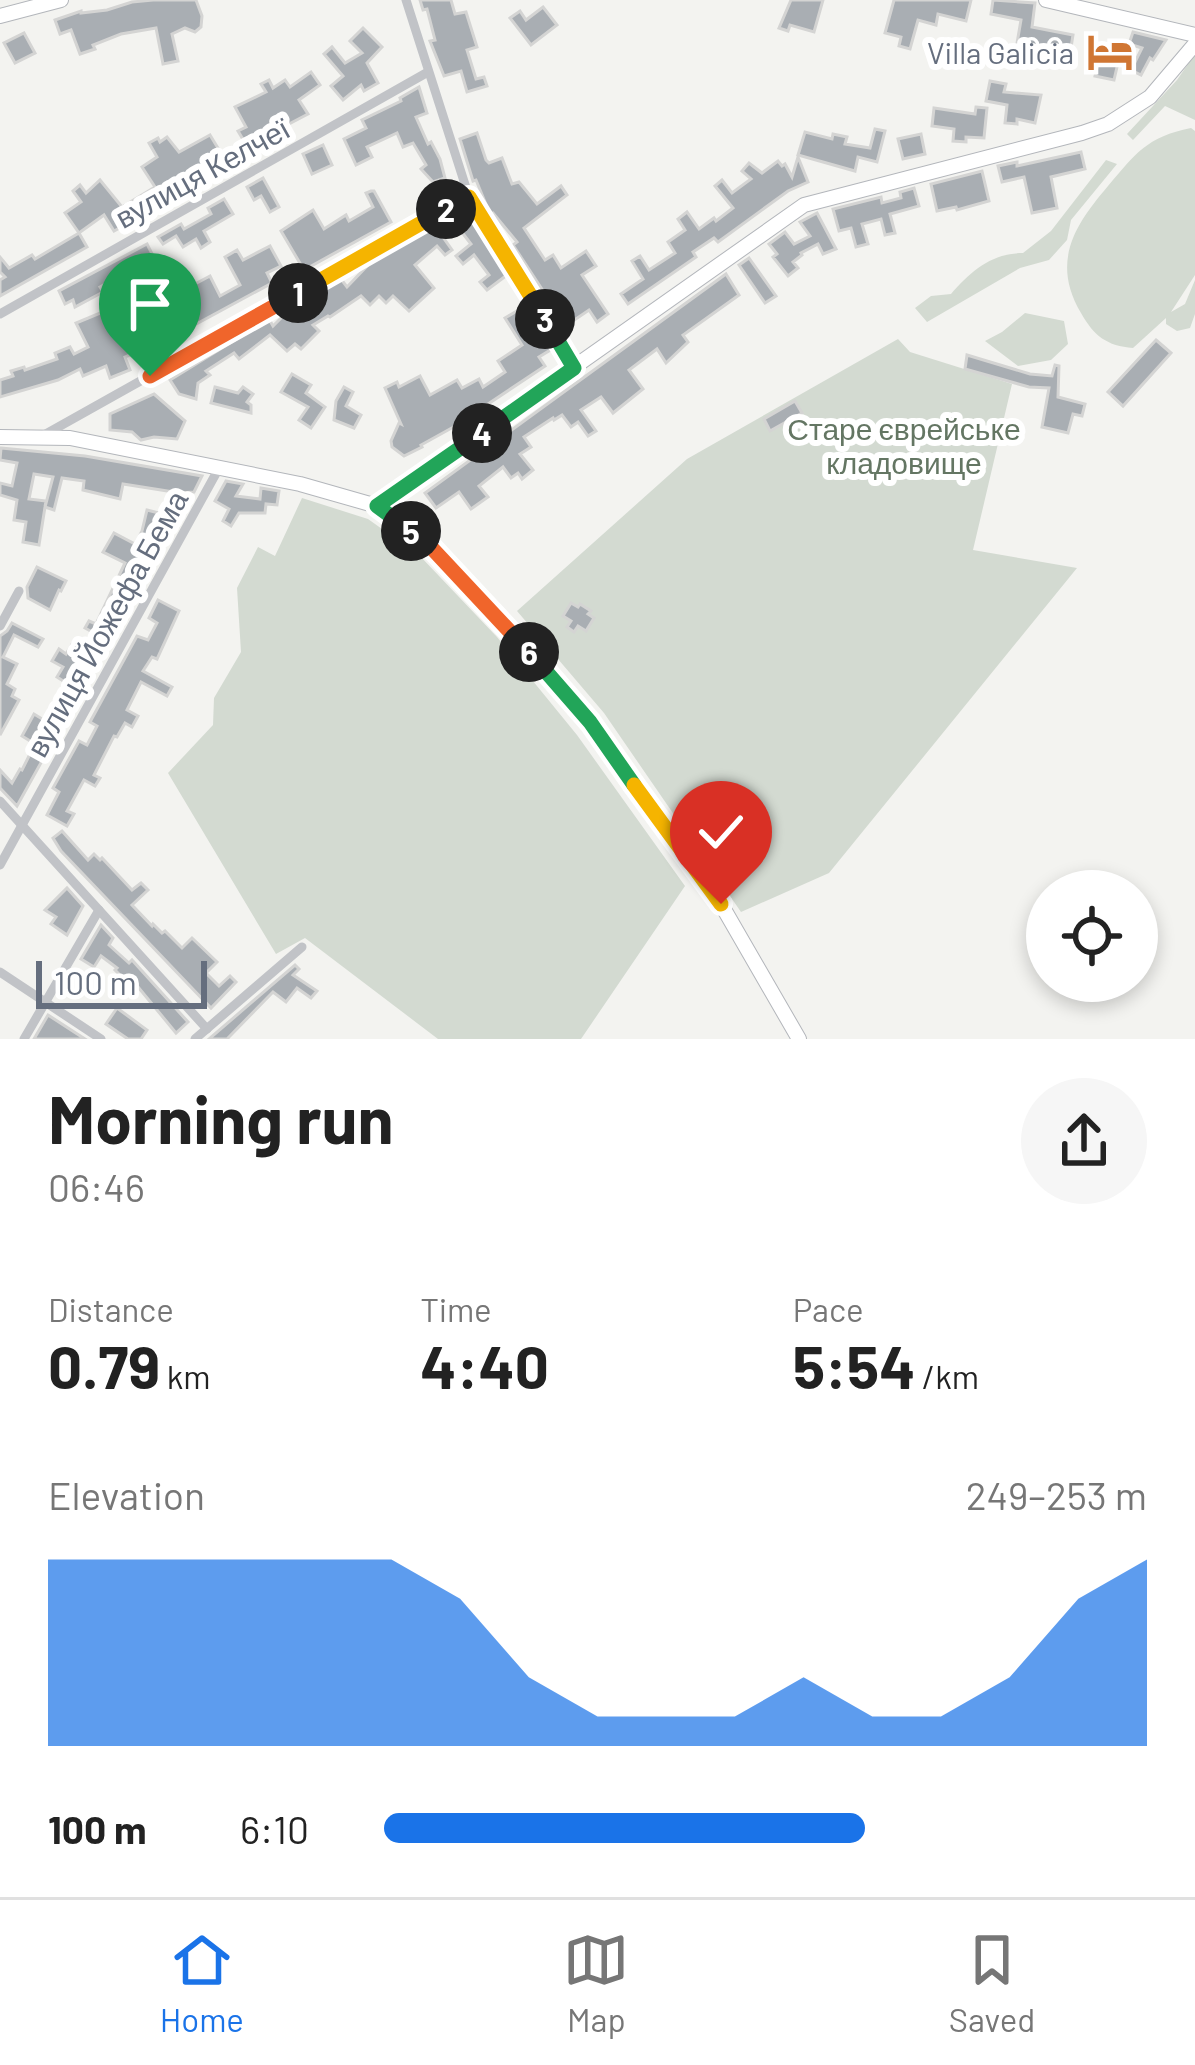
<!DOCTYPE html>
<html lang="en">
<head>
<meta charset="utf-8">
<style>
	:root { --surface:#fff; --page:#f6f6f6; --text:#222; --muted:#767676; --line:#e0e0e0; --accent:#1a73e8 }
	body { margin:0; font-family:Barlow,sans-serif; background:var(--page); color:var(--text); height:100vh; display:flex; flex-direction:column; font-size:45px; white-space:nowrap }
	* { box-sizing:border-box; margin:0 }
	p { font-size:39px; color:var(--muted) }
	.icon { flex:none; width:66px; height:66px; fill:none; stroke:currentColor; stroke-width:2; stroke-linecap:round; stroke-linejoin:round }
	.map { position:relative; height:1039px; overflow:hidden }
	.details { display:flex; flex-direction:column; background:var(--surface); flex:1 }
	.details>* { flex:none }
	.tools { position:absolute; left:1026px; top:870px; display:grid; gap:24px }
	.tools a { display:grid; place-items:center; width:132px; height:132px; border-radius:50%; background:var(--surface); box-shadow:0 6px 18px #0003; font-size:60px }
	.scale { position:absolute; left:36px; bottom:30px; width:171px; box-sizing:border-box; padding-left:12px; border:6px solid #656e7e; border-top:0; font-size:33px; line-height:42px; white-space:nowrap; color:#656e7e; -webkit-text-stroke:9px #fff; paint-order:stroke }
	.pin { position:absolute; display:grid; place-items:center; width:102px; height:102px; color:#fff; margin:-123px -51px; border-radius:50% 50% 50% 0; rotate:-45deg; box-shadow:0 0 12px #0007 }
	.pin .icon { rotate:45deg }
	.km { position:absolute; width:60px; height:60px; margin:-30px; border-radius:50%; background:#222; color:#fff; font-size:33px; line-height:60px; text-align:center }
	.round { display:grid; place-items:center; flex:none; width:126px; height:126px; border-radius:63px; background:var(--page) }
	.overview { display:flex; align-items:center; justify-content:space-between; height:204px; padding:0 48px }
	h1 { font-size:66px; font-weight:700; line-height:90px }
	.metrics { display:grid; grid-template-columns:repeat(3,1fr); gap:18px; height:204px; padding:12px 48px }
	.metrics div { display:grid; align-content:center }
	.metrics b { font-size:60px; font-weight:700 }
	.metrics small { font-size:33px; font-weight:400 }
	.metrics p { font-size:33px }
	.chart { height:336px; padding:24px 48px }
	.chart p { display:flex; justify-content:space-between }
	.chart svg { width:100%; height:216px; margin-top:12px; fill:var(--accent); opacity:.7 }
	ul { padding:0 48px; list-style:none; font-size:39px }
	li { display:grid; grid-template-columns:192px 144px 1fr; align-items:center; height:90px }
	li i { height:30px; border-radius:15px; background:var(--accent) }
	.menu { display:flex; justify-content:space-around; align-items:center; height:168px; border-top:3px solid var(--line); background:var(--surface); font-size:33px; color:var(--muted) }
	.menu a { display:grid; justify-items:center; gap:6px }
	.menu .active { color:var(--accent) }
	.map>svg:first-child { display:block }
	.green { fill:#d3dad1 }
	.building { fill:#a9aeb3; stroke:#d4d4d3; stroke-width:3; fill-rule:evenodd }
	.lines { fill:none; stroke-linecap:round; stroke-linejoin:round }
	.secondary-casing { stroke:#b3b6bb; stroke-width:16 }
	.street { stroke:#c1c3c7; stroke-width:9 }
	.secondary { stroke:#fff; stroke-width:14 }
	.split-1-casing { stroke:#fff; stroke-width:24 }
	.split-2-casing { stroke:#fff; stroke-width:24 }
	.split-3-casing { stroke:#fff; stroke-width:24 }
	.split-4-casing { stroke:#fff; stroke-width:24 }
	.split-5-casing { stroke:#fff; stroke-width:24 }
	.split-6-casing { stroke:#fff; stroke-width:24 }
	.split-7-casing { stroke:#fff; stroke-width:24 }
	.split-8-casing { stroke:#fff; stroke-width:24 }
	.split-1 { stroke:#f0652b; stroke-width:15 }
	.split-2 { stroke:#f5b400; stroke-width:15 }
	.split-3 { stroke:#f5b400; stroke-width:15 }
	.split-4 { stroke:#22a559; stroke-width:15 }
	.split-5 { stroke:#22a559; stroke-width:15 }
	.split-6 { stroke:#f0652b; stroke-width:15 }
	.split-7 { stroke:#22a559; stroke-width:15 }
	.split-8 { stroke:#f5b400; stroke-width:15 }
	.labels { text-anchor:middle; dominant-baseline:central; stroke-width:12; stroke-linejoin:round; paint-order:stroke }
	.poi-label { font-size:30px; fill:#656e7e; stroke:#fff; text-anchor:end }
	.street-label { font-size:30px; fill:#656e7e; stroke:#fff }
	.park-label { font-size:30px; fill:#647663; stroke:#fff }
</style>
</head>
<body>
<div class="map">
<svg width="1195" height="1039" viewBox="0 0 1195 1039">
	<rect width="100%" height="100%" fill="#f3f3f0"/>
	<g class="green">
		<polygon points="1195,54 1195,120 1165,106 1133,140 1127,134 1177,80"/>
		<path d="M1191,128L1195,131V275L1171,312L1185,304L1195,280V314L1190,328L1177,331L1166,324V318L1133,348C1107,346 1094,336 1081,313C1051,262 1074,226 1108,186C1136,153 1147,137 1191,128Z"/>
		<path d="M1106,160L1117,164L1071,220L1067,240L1049,260L1020,268L927,322L915,308L931,296L951,294C971,271 992,253 1023,253L1051,231Z"/>
		<polygon points="1025,313 1064,321 1068,344 1051,360 1018,366 985,341 1002,332"/>
		<polygon points="898,339 910,352 1012,384 973,550 1077,568 829,873 741,912 604,713 517,611 687,459"/>
		<polygon points="302,498 368,519 420,556 497,637 577,735 685,886 581,1039 438,1039 305,938 276,954 168,773 213,725 214,698 241,652 237,588 258,547 275,556"/>
	</g>
	<g class="building">
		<polygon points="153,0 196,0 202,16 201,27 195,32 185,28 172,34 178,61 163,64 156,28 121,34 93,45 95,49 80,54 71,30 60,34 55,20 81,11 81,13 107,10 132,2"/>
		<polygon points="420,0 451,0 455,14 466,12 477,47 467,50 476,79 484,77 487,86 467,92 461,71 444,76 430,41 435,40 427,9 423,10"/>
		<polygon points="791,0 823,0 814,32 790,25 788,31 779,28"/>
		<polygon points="894,0 971,0 966,21 938,14 936,25 918,20 910,49 899,46 901,37 885,33"/>
		<polygon points="993,0 1035,3 1032,27 1073,35 1069,60 1049,57 1045,62 1015,55 1021,20 991,14"/>
		<polygon points="543,7 557,25 531,45 510,18 520,11 526,20"/>
		<polygon points="363,28 382,47 367,63 378,83 364,91 361,85 343,100 331,86 343,76 324,54 332,47 345,63 362,53 350,41"/>
		<polygon points="1133,32 1166,40 1153,60 1150,58 1141,75 1131,70 1142,48 1129,44"/>
		<polygon points="24,33 35,53 15,63 4,43"/>
		<polygon points="1101,50 1120,54 1114,80 1095,76"/>
		<polygon points="311,72 320,85 299,100 308,114 247,146 238,131 246,127 235,107 266,92 261,84 269,80 273,88 285,80 290,87"/>
		<polygon points="990,81 1006,84 1004,92 1041,95 1035,123 1017,119 1017,124 1005,123 1007,105 986,101"/>
		<polygon points="419,87 427,113 416,117 428,144 431,142 440,159 445,178 433,182 421,169 426,165 413,143 403,147 397,133 367,147 372,157 356,165 344,139 366,128 362,120 401,101 400,98"/>
		<polygon points="976,107 987,108 984,138 966,137 966,142 953,141 954,129 932,126 934,108 975,114"/>
		<polygon points="875,129 885,131 877,162 858,157 855,171 798,155 805,132 832,139 833,134 847,137 845,144 870,148"/>
		<polygon points="477,133 486,160 489,163 502,158 512,184 519,182 537,204 561,186 567,195 524,228 545,260 553,255 561,268 586,251 596,266 582,275 608,314 597,322 589,310 570,323 557,303 553,306 513,245 517,242 493,213 490,214 476,180 473,181 460,139"/>
		<polygon points="921,134 925,154 903,159 898,139"/>
		<polygon points="210,135 224,158 186,182 189,188 136,219 114,231 104,215 79,233 65,213 81,202 73,191 80,185 86,193 100,180 122,207 155,187 142,167 157,157 149,143 158,138 160,142 167,137 179,152"/>
		<polygon points="323,145 332,165 312,174 303,154"/>
		<polygon points="1081,152 1085,169 1051,177 1057,208 1032,213 1024,177 1002,182 998,166 1017,162 1017,166"/>
		<polygon points="798,157 808,182 788,191 718,242 714,238 693,252 696,257 628,304 621,294 643,279 632,261 640,256 649,270 675,253 668,242 685,230 678,219 687,212 699,229 714,218 716,221 733,208 715,186 722,180 732,193 751,179 742,171 749,163 762,173 778,161 782,166 785,164 792,177"/>
		<polygon points="982,171 989,201 957,210 956,207 937,211 931,184"/>
		<polygon points="263,178 279,207 270,212 261,196 254,200 247,187"/>
		<polygon points="914,188 919,206 890,214 895,233 885,235 881,219 862,224 868,244 856,247 851,228 839,231 833,209 881,197 882,203 901,198 900,192"/>
		<polygon points="371,191 374,191 391,222 304,270 281,231 313,210 324,229 346,215 349,221 373,207 366,193"/>
		<polygon points="224,199 233,214 204,231 210,242 201,248 196,239 183,247 176,236 163,244 158,237 181,224 184,229 211,214 208,208"/>
		<polygon points="466,209 507,275 487,290 480,282 489,275 474,255 463,264 456,256 471,244 451,218"/>
		<polygon points="817,213 836,249 823,254 818,244 801,253 802,255 793,262 798,268 788,276 773,257 777,254 769,244 785,232 794,244 810,236 800,222"/>
		<polygon points="435,226 452,250 445,255 437,246 415,265 434,288 409,311 393,296 386,303 379,296 370,305 361,296 330,317 328,316 313,325 319,331 301,349 295,344 287,351 270,335 239,359 234,353 206,371 210,375 198,383 196,399 179,394 170,380 269,319 273,326 293,306 295,308 341,279 347,287 370,263"/>
		<polygon points="79,233 87,247 0,296 0,280 5,277 0,272 0,257 9,268 32,255 35,259"/>
		<polygon points="147,244 168,285 158,290 146,269 123,281 120,275 100,287 103,292 75,307 73,300 65,304 59,291"/>
		<polygon points="270,246 281,266 267,273 272,283 187,329 174,306 183,301 178,293 210,276 220,296 240,285 225,257 237,250 243,260"/>
		<polygon points="749,258 776,296 765,303 739,265"/>
		<polygon points="726,274 739,295 683,335 688,342 666,363 657,349 629,370 643,389 613,413 601,397 581,410 596,431 588,436 578,422 571,427 562,415 554,420 553,418 524,437 531,447 520,454 533,470 522,479 518,473 511,478 503,467 479,486 488,497 471,509 459,492 436,508 425,493"/>
		<polygon points="522,308 552,349 539,357 545,366 476,412 477,414 421,445 422,447 404,456 392,447 391,441 399,423 401,424 385,388 397,382 399,387 420,376 430,395 457,380 462,388 479,379 483,387 505,372 498,361 522,345 505,318"/>
		<polygon points="105,311 117,338 138,327 135,319 148,314 160,342 125,357 130,370 110,378 106,366 83,376 80,369 58,380 0,397 0,380 13,376 11,371 24,367 25,370 57,359 55,353 70,347 74,354 88,347 76,323"/>
		<polygon points="1156,340 1171,353 1123,406 1108,392"/>
		<polygon points="967,355 1030,374 1052,376 1055,365 1059,366 1058,397 1085,404 1082,416 1073,414 1068,433 1042,427 1049,388 1029,387 965,369"/>
		<polygon points="292,374 311,385 306,393 325,407 311,428 299,420 308,407 281,392"/>
		<polygon points="215,387 238,393 243,387 253,394 247,402 251,405 251,413 211,403"/>
		<polygon points="344,387 353,392 346,406 361,415 354,428 334,420 336,401"/>
		<polygon points="154,394 185,421 177,439 154,437 141,440 132,432 110,430 110,414"/>
		<polygon points="795,401 802,413 770,431 764,419"/>
		<path d="M1,448L85,456L202,476L194,492L180,493L123,484L120,499L83,490L84,481L62,478L54,510L45,507L39,545L23,542L26,522L14,520L17,500L0,495V483L12,486L17,463L0,460ZM34,474L53,477L45,507L46,501L29,499Z"/>
		<polygon points="226,481 243,484 236,496 260,499 261,488 279,491 277,505 266,504 265,513 239,513 231,526 223,521 229,509 215,501"/>
		<polygon points="147,510 167,515 162,535 153,550 147,549 146,552 151,554 124,601 129,604 17,806 0,788 0,770 12,783 20,769 22,770 35,744 22,736 34,714 47,722 68,684 57,677 63,667 52,661 59,649 66,654 74,641 86,649 94,633 85,628 89,621 96,624 125,563 103,552 114,533 135,544 142,531"/>
		<polygon points="37,567 66,581 61,591 59,590 50,610 28,598 27,587"/>
		<polygon points="158,600 179,611 157,659 152,657 143,671 172,687 167,696 141,682 127,710 138,716 132,727 125,723 117,737 114,736 94,775 100,778 95,786 84,780 67,811 74,814 67,826 47,815 59,792 53,788 79,741 87,745 97,726 90,722 137,636 148,640 157,623 149,618"/>
		<polygon points="571,603 578,607 580,604 591,611 588,614 594,618 586,631 578,626 574,632 567,627 571,621 563,616"/>
		<polygon points="12,623 43,639 38,647 14,635 3,657 17,664 7,684 15,689 12,696 19,700 0,735 0,636 7,631"/>
		<polygon points="62,831 88,860 94,854 100,860 102,858 132,890 141,883 148,890 132,905 152,926 153,924 162,933 165,931 182,948 192,938 217,962 206,973 219,986 230,976 236,982 211,1008 61,851 53,838"/>
		<polygon points="67,888 83,906 67,935 51,924 56,917 45,910"/>
		<polygon points="101,925 113,938 109,945 129,963 132,960 188,1022 176,1033 129,976 125,980 115,970 117,968 101,956 94,967 81,959"/>
		<polygon points="295,965 299,969 293,975 317,991 311,998 297,988 286,1002 273,992 227,1039 209,1039"/>
		<polygon points="117,1008 147,1030 141,1039 128,1039 106,1024"/>
		<polygon points="48,1015 85,1039 34,1039"/>
	</g>
	<g class="lines">
		<g class="secondary-casing">
			<g id="secondary">
				<polyline points="1046,0 1195,35"/>
				<polyline points="0,16 61,0"/>
				<polyline points="0,437 70,438 300,484 377,506 429,544 508,628 590,722 721,904 799,1039"/>
				<polyline points="377,506 804,205 1082,133 1108,124 1150,97 1195,44"/>
			</g>
		</g>
		<g class="street">
			<polyline points="406,0 469,197 574,367"/>
			<polyline points="0,314 428,72"/>
			<polyline points="44,435 469,197"/>
			<polyline points="0,626 19,591"/>
			<polyline points="0,801 207,1029"/>
			<polyline points="0,865 219,468"/>
			<polyline points="0,972 101,1039"/>
			<polyline points="24,1039 99,910"/>
			<polyline points="195,1039 302,947"/>
		</g>
		<use href="#secondary" class="secondary"/>
	</g>
	<g class="lines">
		<g class="split-1-casing">
			<polyline id="split-1" points="150,376 298,293"/>
		</g>
		<g class="split-2-casing">
			<polyline id="split-2" points="298,293 446,209"/>
		</g>
		<g class="split-3-casing">
			<polyline id="split-3" points="446,209 469,197 545,319"/>
		</g>
		<g class="split-4-casing">
			<polyline id="split-4" points="482,433 574,368 545,319"/>
		</g>
		<g class="split-5-casing">
			<polyline id="split-5" points="411,531 377,506 482,433"/>
		</g>
		<g class="split-6-casing">
			<polyline id="split-6" points="411,531 428,544 529,652"/>
		</g>
		<g class="split-7-casing">
			<polyline id="split-7" points="529,652 590,722 634,785"/>
		</g>
		<g class="split-8-casing">
			<polyline id="split-8" points="634,785 721,904"/>
		</g>
		<use href="#split-1" class="split-1"/>
		<use href="#split-2" class="split-2"/>
		<use href="#split-3" class="split-3"/>
		<use href="#split-4" class="split-4"/>
		<use href="#split-5" class="split-5"/>
		<use href="#split-6" class="split-6"/>
		<use href="#split-7" class="split-7"/>
		<use href="#split-8" class="split-8"/>
	</g>
	<defs>
		<g id="hotel-bare" transform="scale(3.6)"><path d="M-6-4.5h1.5V1H6V5H4.5V3h-9V5H-6ZM-4 0a1.8 1.8 0 1 1 3.6 0ZM.5 0V-2.5h3Q6-2.5 6 0Z" fill="#d07633" stroke="#fff" stroke-width="2.5" paint-order="stroke"/></g>
	</defs>
	<g fill-rule="evenodd">
		<use href="#hotel-bare" x="1110" y="52"/>
	</g>
	<g class="labels">
		<g class="poi-label">
			<text x="1074" y="52">Villa Galicia</text>
		</g>
		<g class="street-label">
			<text transform="translate(202 172) rotate(-29)">вулиця Келчеї</text>
			<text transform="translate(106 623) rotate(-61)">вулиця Йожефа Бема</text>
		</g>
		<g class="park-label">
			<text x="904" y="428">Старе єврейське<tspan x="904" dy="34">кладовище</tspan></text>
		</g>
	</g>
</svg>
<div class="tools">
<a><svg class="icon" aria-label="locate" viewBox="0 0 24 24"><circle cx="12" cy="12" r="6"/><path d="M12 2v4M12 18v4M2 12h4M18 12h4"/></svg></a>
</div>
<div class="scale">100 m</div>
<div class="pin" style="left:150px;top:376px;background:#1e9e55"><svg class="icon" aria-label="arrive" viewBox="0 0 24 24"><path d="M6 21V4h12l-3 4 3 4H6"/></svg></div>
<div class="pin" style="left:721px;top:904px;background:#d93025"><svg class="icon" aria-label="check" viewBox="0 0 24 24"><path d="M5 12l5 5 9-10"/></svg></div>
<b class="km" style="left:298px;top:293px">1</b>
<b class="km" style="left:446px;top:209px">2</b>
<b class="km" style="left:545px;top:319px">3</b>
<b class="km" style="left:482px;top:433px">4</b>
<b class="km" style="left:411px;top:531px">5</b>
<b class="km" style="left:529px;top:652px">6</b>
</div>
<section class="details">
<div class="overview"><div><h1>Morning run</h1><p>06:46</p></div><a class="round"><svg class="icon" aria-label="share" viewBox="0 0 24 24"><path d="M12 15V3M7 8l5-5 5 5M5 13v7h14v-7"/></svg></a></div>
<div class="metrics">
<div><p>Distance</p><b>0.79<small> km</small></b></div>
<div><p>Time</p><b>4:40</b></div>
<div><p>Pace</p><b>5:54<small> /km</small></b></div>
</div>
<div class="chart"><p><span>Elevation</span>249–253 m</p>
<svg viewBox="0 0 160 44" preserveAspectRatio="none"><path d="M0 44V6L10 6L20 6L30 6L40 6L50 6L60 14L70 30L80 38L90 38L100 38L110 30L120 38L130 38L140 30L150 14L160 6V44z"/></svg>
</div>
<ul>
<li><b>100 m</b>6:10<i style="width:63%"></i></li>
</ul>
</section>
<nav class="menu">
<a class="active"><svg class="icon" aria-label="home" viewBox="0 0 24 24"><path d="M3 11l9-7 9 7M6 9v11h12V9"/></svg>Home</a>
<a><svg class="icon" aria-label="map" viewBox="0 0 24 24"><path d="M3 6l6-2 6 2 6-2v14l-6 2-6-2-6 2zM9 4v14M15 6v14"/></svg>Map</a>
<a><svg class="icon" aria-label="saved" viewBox="0 0 24 24"><path d="M7 4h10v16l-5-4-5 4z"/></svg>Saved</a>
</nav>
</body>
</html>
